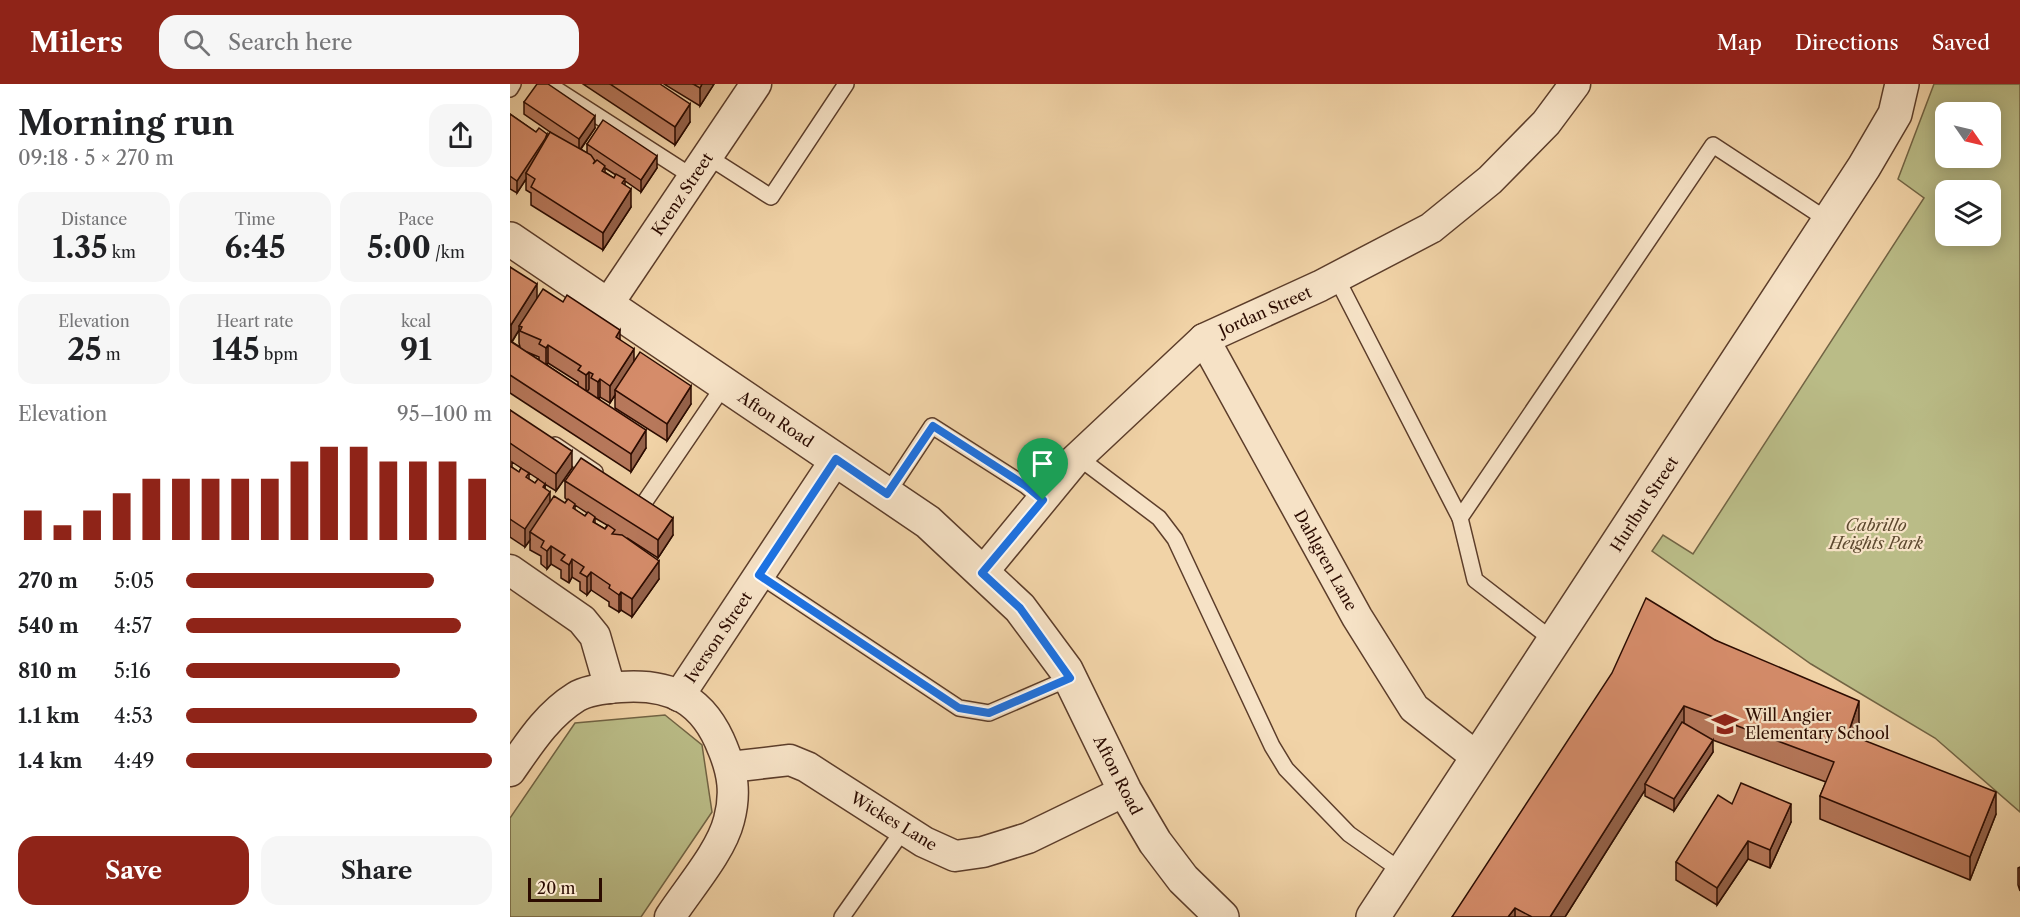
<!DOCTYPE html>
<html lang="en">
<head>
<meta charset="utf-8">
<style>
	:root { --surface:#fff; --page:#f6f6f6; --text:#202124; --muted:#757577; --accent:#8f2418 }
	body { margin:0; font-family:"Libre Caslon Text",serif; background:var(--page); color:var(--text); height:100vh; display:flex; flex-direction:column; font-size:22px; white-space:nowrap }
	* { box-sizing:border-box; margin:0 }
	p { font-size:20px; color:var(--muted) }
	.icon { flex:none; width:33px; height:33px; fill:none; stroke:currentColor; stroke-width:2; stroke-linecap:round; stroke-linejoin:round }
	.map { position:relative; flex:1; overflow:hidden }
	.side { display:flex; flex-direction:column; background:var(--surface); width:510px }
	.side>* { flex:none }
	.needle { width:39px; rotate:124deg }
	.fabs { position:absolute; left:1425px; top:18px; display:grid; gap:12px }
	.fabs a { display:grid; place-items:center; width:66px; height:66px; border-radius:12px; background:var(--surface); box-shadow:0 3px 15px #0003; font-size:30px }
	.scale { position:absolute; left:18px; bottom:15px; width:74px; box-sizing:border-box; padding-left:6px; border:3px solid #2b0b00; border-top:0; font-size:16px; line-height:21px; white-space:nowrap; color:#2b0b00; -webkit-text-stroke:4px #f6e2c6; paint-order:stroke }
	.pin { position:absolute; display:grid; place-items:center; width:51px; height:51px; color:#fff; margin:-62px -26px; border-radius:50% 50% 50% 0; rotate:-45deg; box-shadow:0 0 6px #0007 }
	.pin .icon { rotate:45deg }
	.round { display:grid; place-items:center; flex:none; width:63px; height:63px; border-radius:18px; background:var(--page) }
	.headline { display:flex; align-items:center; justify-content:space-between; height:102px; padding:0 18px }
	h1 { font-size:33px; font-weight:800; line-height:45px }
	.metrics { display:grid; grid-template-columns:repeat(3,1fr); gap:9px; height:102px; padding:6px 18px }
	.metrics div { display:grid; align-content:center; border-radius:15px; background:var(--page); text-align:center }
	.metrics b { font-size:30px; font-weight:800 }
	.metrics small { font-size:16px; font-weight:400 }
	.metrics p { font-size:16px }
	.chart { height:168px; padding:12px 18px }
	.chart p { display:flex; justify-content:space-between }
	.chart svg { width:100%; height:108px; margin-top:6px; stroke:var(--accent); stroke-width:6 }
	.primary-button { display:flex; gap:12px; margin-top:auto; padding:12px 18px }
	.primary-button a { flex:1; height:69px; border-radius:18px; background:var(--accent); color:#fff; font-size:24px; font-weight:800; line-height:69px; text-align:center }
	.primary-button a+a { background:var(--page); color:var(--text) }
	ul { padding:0 18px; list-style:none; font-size:20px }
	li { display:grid; grid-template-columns:96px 72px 1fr; align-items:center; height:45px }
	li i { height:15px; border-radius:8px; background:var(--accent) }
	header { display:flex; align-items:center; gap:36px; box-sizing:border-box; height:84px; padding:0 30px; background:var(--accent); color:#fff }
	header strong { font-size:28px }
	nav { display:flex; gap:33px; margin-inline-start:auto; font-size:21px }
	.search { width:420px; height:54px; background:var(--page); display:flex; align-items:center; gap:15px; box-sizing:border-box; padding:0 21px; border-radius:18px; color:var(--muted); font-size:22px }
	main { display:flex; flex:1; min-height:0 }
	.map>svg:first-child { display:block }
	.green { fill:#babc87; stroke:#726444; stroke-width:1.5; fill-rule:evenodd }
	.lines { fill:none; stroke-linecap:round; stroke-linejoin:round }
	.service-casing { stroke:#5c3d2a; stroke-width:18 }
	.minor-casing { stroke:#5c3d2a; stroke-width:33 }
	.tertiary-casing { stroke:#5c3d2a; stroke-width:36 }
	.service { stroke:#f6e2c6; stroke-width:15 }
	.minor { stroke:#f6e2c6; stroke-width:30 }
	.tertiary { stroke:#f6e2c6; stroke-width:33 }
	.wall { fill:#b7785b; stroke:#2b0b00; stroke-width:1.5; fill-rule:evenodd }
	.shaded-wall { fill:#95624a; stroke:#2b0b00; stroke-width:1.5 }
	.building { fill:#d58c6a; stroke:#2b0b00; stroke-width:1.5 }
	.route-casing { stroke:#fff; stroke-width:12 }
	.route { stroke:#1a73e8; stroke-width:8 }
	.labels { text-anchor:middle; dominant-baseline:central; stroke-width:4.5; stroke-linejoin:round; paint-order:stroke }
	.street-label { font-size:16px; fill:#2b0b00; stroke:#f6e2c6 }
	.park-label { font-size:16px; font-style:italic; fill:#5d492f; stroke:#f6e2c6 }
	.poi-label { font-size:16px; fill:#2b0b00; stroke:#f6e2c6; text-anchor:start }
</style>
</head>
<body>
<header>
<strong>Milers</strong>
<div class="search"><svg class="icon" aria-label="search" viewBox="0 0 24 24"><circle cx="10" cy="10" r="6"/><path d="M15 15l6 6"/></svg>Search here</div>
<nav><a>Map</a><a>Directions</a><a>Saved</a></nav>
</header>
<main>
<section class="side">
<div class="headline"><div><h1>Morning run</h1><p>09:18 · 5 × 270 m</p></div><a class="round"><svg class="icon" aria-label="share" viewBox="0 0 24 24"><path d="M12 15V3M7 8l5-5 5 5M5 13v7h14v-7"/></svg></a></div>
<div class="metrics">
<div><p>Distance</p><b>1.35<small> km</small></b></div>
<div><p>Time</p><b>6:45</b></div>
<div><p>Pace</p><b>5:00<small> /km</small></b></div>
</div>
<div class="metrics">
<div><p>Elevation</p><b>25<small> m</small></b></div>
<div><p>Heart rate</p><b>145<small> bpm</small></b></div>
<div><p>kcal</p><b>91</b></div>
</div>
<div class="chart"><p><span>Elevation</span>95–100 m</p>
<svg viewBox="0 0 160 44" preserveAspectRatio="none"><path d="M5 44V32M15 44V38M25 44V32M35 44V25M45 44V19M55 44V19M65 44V19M75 44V19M85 44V19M95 44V12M105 44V6M115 44V6M125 44V12M135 44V12M145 44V12M155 44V19"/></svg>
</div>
<ul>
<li><b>270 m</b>5:05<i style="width:81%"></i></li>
<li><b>540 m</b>4:57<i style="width:90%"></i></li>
<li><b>810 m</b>5:16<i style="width:70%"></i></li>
<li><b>1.1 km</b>4:53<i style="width:95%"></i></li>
<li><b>1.4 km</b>4:49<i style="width:100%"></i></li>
</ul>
<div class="primary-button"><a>Save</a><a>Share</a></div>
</section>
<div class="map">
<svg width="1510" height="833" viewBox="0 0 1510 833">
	<rect width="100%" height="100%" fill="#f1d3a7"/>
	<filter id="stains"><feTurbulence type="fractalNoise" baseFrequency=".00333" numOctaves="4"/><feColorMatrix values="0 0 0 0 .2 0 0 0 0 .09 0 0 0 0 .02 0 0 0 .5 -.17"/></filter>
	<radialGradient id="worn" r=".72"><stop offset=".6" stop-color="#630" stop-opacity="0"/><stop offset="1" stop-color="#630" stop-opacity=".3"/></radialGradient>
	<g class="green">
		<path d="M1424,0H1510V728L1425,654L1301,580L1142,467L1153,451L1183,470L1414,114L1388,95ZM1436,28H1480V74H1436ZM1436,106H1480V152H1436Z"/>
		<polygon points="155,631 192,661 202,728 131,833 0,833 0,734 65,639"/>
	</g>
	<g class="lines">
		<g class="service-casing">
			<g id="service">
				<polyline points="38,0 183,93"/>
				<polyline points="0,5 3,0"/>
				<polyline points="197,72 261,113 336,0"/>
				<polyline points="826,193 950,434"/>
				<polyline points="45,361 85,388"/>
				<polyline points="568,373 649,434 665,455 762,662 776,685 839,750 893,788"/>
				<polyline points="377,410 422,342 516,402 533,416"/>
				<polyline points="134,419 215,300"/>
				<polyline points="249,491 449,624 479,629 560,594"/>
				<polyline points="1044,557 965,496 950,434 1203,61 1319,137"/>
				<polyline points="332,833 394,745"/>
			</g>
		</g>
		<g class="minor-casing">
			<g id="minor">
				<polyline points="98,220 246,0"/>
				<polyline points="694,255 847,533 904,624 968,674"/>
				<polyline points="0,486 72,536 85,552 100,604"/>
				<polyline points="472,489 565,376 694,255 810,202 921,144 980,96 1036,39 1065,0"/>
				<polyline points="169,612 326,375"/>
				<polyline points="220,683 280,676 297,683 414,758 445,772 473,768 518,754 615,707"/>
				<path d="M0,687C19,660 37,631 66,613C77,606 97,604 110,603C162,599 194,616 213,665C223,689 226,710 219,736C211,768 178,805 160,833"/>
			</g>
		</g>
		<g class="tertiary-casing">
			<g id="tertiary">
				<polyline points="0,155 418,438 510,524 556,586 615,707 645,758 673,795 712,833"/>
				<polyline points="863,833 1354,83 1385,30 1392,0"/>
			</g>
		</g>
		<use href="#service" class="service"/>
		<use href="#minor" class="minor"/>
		<use href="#tertiary" class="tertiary"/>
	</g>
	<g class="wall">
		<polygon points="73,0 150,0 180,38 165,61"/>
		<polygon points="154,0 204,0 190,22"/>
		<path d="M14,18L85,44L71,65L77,69V60L147,84L131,108L115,97V101L121,123L93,166L21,121V109L16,106V95L7,109L0,105V30L26,48L37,54L40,48L14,30ZM95,84L106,91L104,94L95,88Z"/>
		<path d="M0,183L27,215L110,256L124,278L181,320L157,357L105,324V311L100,319L90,313L89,315L136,364L121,388L0,309ZM9,246V259L10,263L2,258ZM17,268L29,273V276ZM38,279L68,298V302L37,281Z"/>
		<path d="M0,326L62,384L46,407L35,400V405L40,418L55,419L57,416L55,414V397L163,451L148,474L117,454L149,495L122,533L111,526L109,528L99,522V518L81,506L77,511L70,506V498L62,493L59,499L51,494V486L41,480L37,485L31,480V472L20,466V456L15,463L0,453ZM2,378L11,384L9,388L2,383ZM19,389L28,395L25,399L19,395ZM65,421L77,429L75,432L65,426ZM85,434L97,441L95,445L85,439Z"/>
		<polygon points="1205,556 1349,639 1345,652 1486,730 1460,796 1310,735 1310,712 1316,698 1200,655 1203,668 1164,727 1135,712 1135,706 1055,833 942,833"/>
		<polygon points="1222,720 1281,738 1260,784 1238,775 1207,821 1166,796 1166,778"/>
		<polygon points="1510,783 1510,807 1508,801 1508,784"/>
	</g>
	<g class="shaded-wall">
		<polygon points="192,0 204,0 190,22 190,4"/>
		<polygon points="180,20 180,38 165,61 165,43"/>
		<polygon points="85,32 85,44 69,67 69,55"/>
		<polygon points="37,50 37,62 16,89 16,95 7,109 7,97"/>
		<polygon points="147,72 147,84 131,108 131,96"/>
		<polygon points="121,105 121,123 93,166 93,149"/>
		<polygon points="27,200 27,218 9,242 9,246 1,259 1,241"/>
		<polygon points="110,246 110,263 106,253"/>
		<polygon points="38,261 38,279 36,282 36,264"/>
		<polygon points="124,265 124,283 105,306 105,311 100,319 100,302"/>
		<polygon points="79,288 79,305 76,309 76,291"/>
		<polygon points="90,295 90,313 88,316 88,298"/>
		<polygon points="181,302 181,320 157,357 157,340"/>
		<polygon points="136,346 136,364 121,388 121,370"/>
		<polygon points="62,367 62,384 46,407 46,390"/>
		<polygon points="35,400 35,415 40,408 40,426 20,448 20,456 15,463 15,445 33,403"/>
		<polygon points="163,434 163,451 148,474 148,456"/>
		<polygon points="41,462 41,480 37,485 37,467"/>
		<polygon points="62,475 62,493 59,499 59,481"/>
		<polygon points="149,477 149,495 122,533 122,515"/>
		<polygon points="81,488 81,506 77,511 77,493"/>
		<polygon points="111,508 111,526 109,528 109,511"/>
		<polygon points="1349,617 1349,639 1338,673 1338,650"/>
		<polygon points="1174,622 1174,645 1135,700 1135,706 1055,833 1040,833"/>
		<polygon points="1203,656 1203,668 1164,727 1164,715"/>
		<polygon points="1486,708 1486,730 1460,796 1460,773"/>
		<polygon points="1281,720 1281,738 1260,784 1260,766"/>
		<polygon points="1238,757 1238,775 1207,821 1207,804"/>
		<polygon points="1005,824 1005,833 998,833"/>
	</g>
	<g class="building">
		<polygon points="27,0 38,0 85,32 69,55 14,18"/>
		<polygon points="100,0 150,0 180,20 165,43"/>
		<polygon points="183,0 192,0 190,4"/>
		<polygon points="0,30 26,48 29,44 37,50 35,55 7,97 0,92"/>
		<polygon points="93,36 147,72 131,96 77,60"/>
		<polygon points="40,48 81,71 85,77 83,80 87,76 95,82 92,87 104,94 106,90 115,95 112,99 121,105 93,149 21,103 25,95 16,89"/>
		<polygon points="0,183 27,200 1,241 0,240"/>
		<polygon points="33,205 53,218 57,211 110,246 106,253 124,265 100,302 90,295 88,298 81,294 83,290 79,288 76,291 68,286 71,282 38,261 36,264 29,260 31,256 10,247 12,243 9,242"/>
		<polygon points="0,257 136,346 121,370 0,291"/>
		<polygon points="130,268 181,302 157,340 105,306"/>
		<polygon points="0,326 62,367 46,390 0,359"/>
		<polygon points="71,374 163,434 148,456 55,397"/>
		<polygon points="0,382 9,388 11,384 19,389 16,393 25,399 28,395 35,400 33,403 40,408 15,445 0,435"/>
		<polygon points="44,412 55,419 58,415 65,420 63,424 75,432 78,428 85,433 83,438 95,445 98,441 105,446 102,450 112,451 149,477 122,515 111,508 109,511 99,504 100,501 81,488 77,493 70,489 74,483 62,475 59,481 51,476 55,471 41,462 37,467 31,463 34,457 20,448"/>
		<polygon points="1136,514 1205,556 1349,617 1338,650 1486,708 1460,773 1310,712 1324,678 1174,622 1040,833 1022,833 1005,824 998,833 942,833 1102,589"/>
		<polygon points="1172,638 1203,656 1164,715 1135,700"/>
		<polygon points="1231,699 1281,720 1260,766 1238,757 1207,804 1166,778 1208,711 1222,720"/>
	</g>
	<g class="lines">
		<g class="route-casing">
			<polygon id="route" points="423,342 516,402 533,416 472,489 510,524 560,594 479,629 449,624 249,491 326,375 377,410"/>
		</g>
		<use href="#route" class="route"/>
	</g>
	<defs>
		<g id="school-bare" transform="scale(2.07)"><path d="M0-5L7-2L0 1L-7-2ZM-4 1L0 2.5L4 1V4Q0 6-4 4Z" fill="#8f2418" stroke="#f6e2c6" stroke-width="2.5" paint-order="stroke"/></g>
	</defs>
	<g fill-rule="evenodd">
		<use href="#school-bare" x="1215" y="640"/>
	</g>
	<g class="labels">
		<g class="street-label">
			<text transform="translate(172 110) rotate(-56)">Krenz Street</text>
			<text transform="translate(755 227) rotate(-24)">Jordan Street</text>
			<text transform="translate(266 335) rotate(34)">Afton Road</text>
			<text transform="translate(1134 420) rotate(-57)">Hurlbut Street</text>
			<text transform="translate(816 476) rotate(61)">Dahlgren Lane</text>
			<text transform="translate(208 553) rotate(-56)">Iverson Street</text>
			<text transform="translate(608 691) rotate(63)">Afton Road</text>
			<text transform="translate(384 737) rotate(31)">Wickes Lane</text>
		</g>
		<g class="park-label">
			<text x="1366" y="441">Cabrillo<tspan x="1366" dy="18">Heights Park</tspan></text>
		</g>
		<g class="poi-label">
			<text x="1235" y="631">Will Angier<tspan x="1235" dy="18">Elementary School</tspan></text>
		</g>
	</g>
	<rect width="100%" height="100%" filter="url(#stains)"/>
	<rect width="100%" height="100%" fill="url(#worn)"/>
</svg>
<div class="fabs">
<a><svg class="needle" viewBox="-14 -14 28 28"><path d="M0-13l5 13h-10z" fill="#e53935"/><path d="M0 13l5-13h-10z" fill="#757577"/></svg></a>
<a><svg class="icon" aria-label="layers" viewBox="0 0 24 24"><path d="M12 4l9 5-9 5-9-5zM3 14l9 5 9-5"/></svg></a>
</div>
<div class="scale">20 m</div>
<div class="pin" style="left:533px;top:416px;background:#1e9e55"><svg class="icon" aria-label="arrive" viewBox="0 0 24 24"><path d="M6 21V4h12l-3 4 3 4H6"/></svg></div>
</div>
</main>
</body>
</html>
